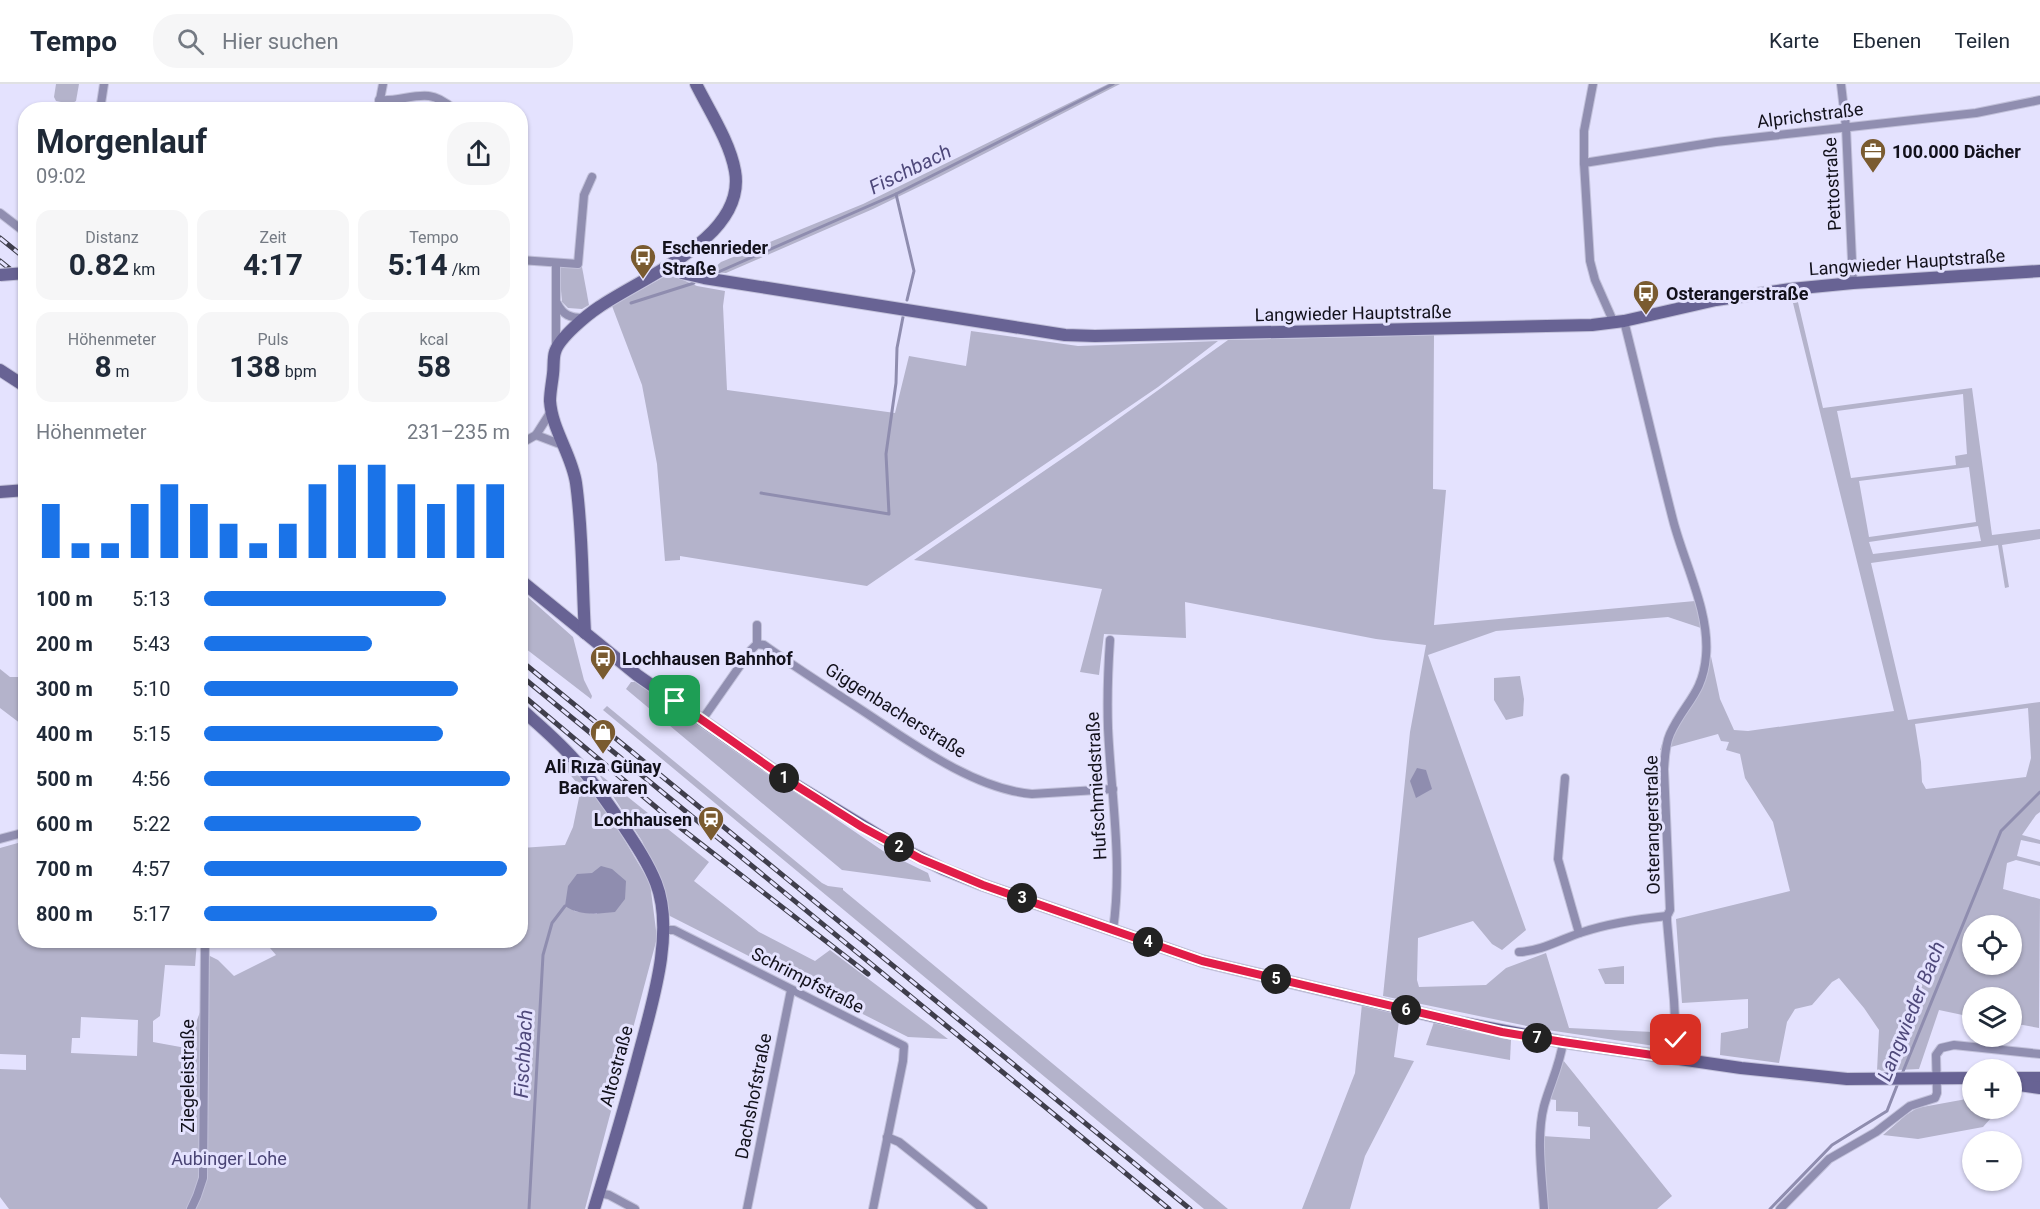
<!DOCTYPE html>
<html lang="de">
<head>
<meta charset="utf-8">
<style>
	:root { --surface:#fff; --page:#f6f6f7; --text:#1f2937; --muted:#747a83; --line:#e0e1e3; --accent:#1a73e8 }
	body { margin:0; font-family:Roboto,sans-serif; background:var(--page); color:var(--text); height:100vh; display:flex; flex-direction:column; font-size:22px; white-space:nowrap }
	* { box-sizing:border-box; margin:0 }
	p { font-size:20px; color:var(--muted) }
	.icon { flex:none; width:33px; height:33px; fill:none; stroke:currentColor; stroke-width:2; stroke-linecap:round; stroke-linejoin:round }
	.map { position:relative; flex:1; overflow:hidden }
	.panel { position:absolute; left:18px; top:18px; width:510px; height:846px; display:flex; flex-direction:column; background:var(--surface); border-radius:24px; box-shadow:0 2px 4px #0004 }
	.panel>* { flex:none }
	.fabs { position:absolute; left:1962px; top:831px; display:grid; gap:12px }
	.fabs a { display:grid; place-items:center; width:60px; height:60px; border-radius:50%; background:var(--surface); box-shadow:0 2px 4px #0004; font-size:30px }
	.pin { position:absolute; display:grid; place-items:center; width:51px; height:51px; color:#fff; margin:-26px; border-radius:12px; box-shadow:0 3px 9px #0006 }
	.km { position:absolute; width:30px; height:30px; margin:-15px; border-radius:50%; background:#222; color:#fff; font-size:16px; line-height:30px; text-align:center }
	.round { display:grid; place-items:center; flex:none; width:63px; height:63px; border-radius:24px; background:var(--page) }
	.overview { display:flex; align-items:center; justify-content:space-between; height:102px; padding:0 18px }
	h1 { font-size:33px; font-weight:700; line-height:45px }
	.figures { display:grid; grid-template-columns:repeat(3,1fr); gap:9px; height:102px; padding:6px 18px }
	.figures div { display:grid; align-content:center; border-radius:15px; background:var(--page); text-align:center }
	.figures b { font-size:30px; font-weight:700 }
	.figures small { font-size:16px; font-weight:400 }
	.figures p { font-size:16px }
	.chart { height:168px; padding:12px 18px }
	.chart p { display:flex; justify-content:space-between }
	.chart svg { width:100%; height:108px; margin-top:6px; stroke:var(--accent); stroke-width:6 }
	ul { padding:0 18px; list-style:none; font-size:20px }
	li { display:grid; grid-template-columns:96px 72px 1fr; align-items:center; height:45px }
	li i { height:15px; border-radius:8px; background:var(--accent) }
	header { display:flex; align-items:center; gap:36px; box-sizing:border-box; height:84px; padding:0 30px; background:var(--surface); border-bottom:2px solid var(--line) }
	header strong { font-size:28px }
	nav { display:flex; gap:33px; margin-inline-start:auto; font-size:21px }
	.search { width:420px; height:54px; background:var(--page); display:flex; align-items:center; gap:15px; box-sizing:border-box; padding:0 21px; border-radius:24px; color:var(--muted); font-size:22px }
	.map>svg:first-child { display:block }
	.green { fill:#b4b3cb; fill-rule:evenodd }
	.water { fill:#8f8daf }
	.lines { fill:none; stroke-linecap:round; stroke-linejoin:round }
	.stream { stroke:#8f8daf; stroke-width:3 }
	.street-casing { stroke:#c2c1da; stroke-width:10 }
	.secondary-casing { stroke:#c2c1da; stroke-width:14 }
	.street { stroke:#908eb0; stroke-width:8 }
	.secondary { stroke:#686394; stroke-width:12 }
	.rail-casing { stroke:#3f3e4c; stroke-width:5 }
	.rail { stroke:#e4e2fe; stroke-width:3; stroke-dasharray:9; stroke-linecap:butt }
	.secondary-bridge-casing { stroke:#c2c1da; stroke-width:14; stroke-linecap:butt }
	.secondary-bridge { stroke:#686394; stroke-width:12 }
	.route-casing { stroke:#fff; stroke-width:12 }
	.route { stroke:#e11d48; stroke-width:8 }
	.labels { text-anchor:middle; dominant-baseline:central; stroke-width:6; stroke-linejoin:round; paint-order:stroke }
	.street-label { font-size:18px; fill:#12111b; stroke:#e4e2fe }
	.poi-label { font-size:18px; font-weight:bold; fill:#12111b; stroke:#e4e2fe; text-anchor:start }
	.park-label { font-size:18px; fill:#4a4475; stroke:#e4e2fe }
	.water-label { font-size:20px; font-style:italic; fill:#4f497b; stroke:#e4e2fe }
</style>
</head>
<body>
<header>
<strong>Tempo</strong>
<div class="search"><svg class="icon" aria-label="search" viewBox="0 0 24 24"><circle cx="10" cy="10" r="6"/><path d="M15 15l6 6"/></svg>Hier suchen</div>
<nav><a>Karte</a><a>Ebenen</a><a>Teilen</a></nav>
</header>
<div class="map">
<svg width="2040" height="1125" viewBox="0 0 2040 1125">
	<rect width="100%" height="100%" fill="#e4e2fe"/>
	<g class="green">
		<polygon points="56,0 79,0 76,17 71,20 56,17 54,13"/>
		<polygon points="1108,0 1120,0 939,93 873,125 726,189 712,188 714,184 721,178 863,120"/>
		<polygon points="559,183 582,183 589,221 582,225 568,224 562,218"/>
		<polygon points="669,190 697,202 725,207 723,222 727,306 895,329 909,272 966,282 971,247 1078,262 1218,257 1158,303 867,502 680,472 680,476 665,477 657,380 642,301 612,222"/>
		<path d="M1797,214L1823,324L1972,304L1992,451L2040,445V455L2002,461L2009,503L2005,504L1998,461L1871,479L1908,636L2040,618V728L2036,731L2022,751L2040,756V760L2021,756L2017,772L2040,778V782L2016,776L2007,779L2003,805L2040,815L2039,944L2012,939V914H1972V933L1939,926L1919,985L1877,987L1879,946L1864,924L1839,894L1832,898L1812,921L1795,925L1787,938L1779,979L1720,971L1721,949L1748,944V915L1682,919L1676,835L1790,807L1773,738L1745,694L1740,670L1726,666L1729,658L1721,657L1718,650L1660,666L1666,649L1694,605L1700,591L1703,570L1701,544L1668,533L1496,547L1428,571L1526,846L1502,866L1492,860L1473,837L1418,854L1417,896L1419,903L1486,901L1506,884L1546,869L1569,944L1653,948L1674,945L1675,965L1541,945L1383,912L1410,648L1426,561L1376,555L1185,518L1186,554L1104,550L1099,591L1080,588L1102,505L914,476L1079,363L1228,256L1434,251L1433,405L1446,406L1434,541L1695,517L1643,300L1709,563L1720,615L1734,646L1748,647L1894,627L1792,215ZM1963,310L1967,370L1955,372L1956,381L1851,394L1837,327ZM1969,383L1976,438L1869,453L1859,397ZM1978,442L1981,457L1873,470L1869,458ZM2028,624L2031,674L2026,693L1926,705L1922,698L1921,678L1915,640ZM1972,842H2012V880H1972Z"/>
		<polygon points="520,506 573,553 584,596 592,612 591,615 521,561"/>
		<polygon points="0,585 10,593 25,593 25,643 0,624"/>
		<polygon points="1520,592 1524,615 1523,632 1506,636 1494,616 1494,594"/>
		<polygon points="631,598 635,598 883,767 928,789 931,798 842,786 626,605"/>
		<polygon points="607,622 822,799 828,802 843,804 843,806 1228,1125 1204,1125 603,626"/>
		<path d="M562,669L585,697L618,745L650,799L657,854L585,1125H9L0,1113V985L26,986V971L0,970V764L25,757L26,856L197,857L195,882L165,881L160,932L153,937V958L186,964L206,913V870L218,876L234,892L276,871L264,857L520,856L521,764L565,761L573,743L581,704L559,677ZM592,789L597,830L574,827ZM81,933L138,936L137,972L71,969L72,954H80Z"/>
		<polygon points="598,689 709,778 694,797 759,848 815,877 830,866 948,955 908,953 668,831 660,797 642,757"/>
		<polygon points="1624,882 1624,900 1605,900 1598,885"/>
		<polygon points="1362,920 1400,930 1394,973 1414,977 1365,1072 1350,1125 1302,1125 1355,989"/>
		<polygon points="1434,938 1511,956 1510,976 1426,961"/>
		<polygon points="1563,976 1672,1112 1657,1125 1545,1125 1542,1052 1590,1055 1590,1043 1578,1042 1578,1028 1556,1027 1556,1016 1548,1015 1552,1010"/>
		<polygon points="1972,1014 1972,1024 1999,1025 1983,1043 1918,1055 1883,1051 1906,1031 1917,1024"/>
	</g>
	<g class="water">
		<polygon points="1417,684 1426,686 1432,705 1416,714 1410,697"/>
		<path d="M601,782L612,785L626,797L625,815L615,828C597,830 580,832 565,822L568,802L577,790L592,789Z"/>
	</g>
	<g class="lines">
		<g class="stream">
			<polyline points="896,110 914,187 907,216"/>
			<polyline points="716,189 896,110 1113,0"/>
			<polyline points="631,219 694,199"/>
			<polyline points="761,409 889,430 886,370 896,299 897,264 903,233"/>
			<polyline points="1902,990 2001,747 2040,708"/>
			<polyline points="529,1125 543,871 552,839 565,822"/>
			<polyline points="1770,1125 1832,1061 1887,1027 1898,999"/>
		</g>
		<g class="street-casing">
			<g id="street">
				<polyline points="1593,0 1584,47 1584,79 1590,177 1595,196 1614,239"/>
				<polyline points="1841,0 1846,43 1853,199"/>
				<path d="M379,16C396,18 413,10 429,12C439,13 448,20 455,26"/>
				<polyline points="100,26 104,0"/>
				<polyline points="378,26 383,0"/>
				<polyline points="1584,79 1716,58 1976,29 2040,16"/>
				<polyline points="0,129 26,149"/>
				<polyline points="520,176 578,180 584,111 592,93"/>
				<path d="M557,219C563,231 570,234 583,234"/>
				<path d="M1624,237C1641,304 1656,370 1673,436C1684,479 1710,528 1706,572C1703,610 1684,619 1670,650C1665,661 1665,673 1664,685L1670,826L1667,832V837L1674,916L1676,956L1680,975"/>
				<polyline points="556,263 556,180"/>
				<polyline points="536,351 565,362"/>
				<polyline points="520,360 536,351 552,326"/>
				<polyline points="757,541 757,560"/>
				<path d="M1110,556C1108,585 1107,614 1108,644C1111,711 1123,778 1113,846"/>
				<path d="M702,636L751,566L757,560L764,561C795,583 828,604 860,625C909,657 973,705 1032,710L1113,705"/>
				<polyline points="1565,694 1558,775 1579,849"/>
				<polyline points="0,755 26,748"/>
				<polyline points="663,846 674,846 904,962 903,977 873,1125"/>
				<path d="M1519,868C1542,867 1561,855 1583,848C1610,839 1638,835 1667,832"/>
				<polyline points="887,1053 899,1058 983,1125"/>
				<polyline points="599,1109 609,1111 635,1125"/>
				<polyline points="191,1125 197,1112 203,1094 205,856"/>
				<polyline points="747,1125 791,906"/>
				<path d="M1544,1125C1542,1093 1536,1052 1544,1022C1550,1000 1560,981 1563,958"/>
				<polyline points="1780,1125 1829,1075 1876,1048 1910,1022 1935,1014 1937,1009 1936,971 1941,964 1954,961 2040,970"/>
			</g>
		</g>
		<g class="secondary-casing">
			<g id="secondary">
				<polyline points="675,178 682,189 704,194 1065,251 1095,252 1592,241 1624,237 1716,216 1791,205 1853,199 2040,187"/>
				<polyline points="0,286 26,303"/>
				<polyline points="0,408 26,406"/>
				<polyline points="520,496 637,591 789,697 891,759 943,785 983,801 1202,877 1458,938 1563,958 1741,984 1847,995 1972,994"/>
				<path d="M585,549C582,499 583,449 576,399C572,371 552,346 550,317C550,309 552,299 553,290C554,283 553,274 555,268C559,254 587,231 599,223C643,193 747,153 735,87C730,58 709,26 696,0"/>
				<path d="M520,624C540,642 562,660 579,681C595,701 610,722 624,743C636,761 648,779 656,799C676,850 650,926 637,977C624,1026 609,1076 594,1125"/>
				<polyline points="2017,994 2040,994"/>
				<polyline points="2012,1000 2040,1004"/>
			</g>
		</g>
		<use href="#street" class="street"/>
		<use href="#secondary" class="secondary"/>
		<g class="rail-casing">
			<g id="rail">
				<polyline points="0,154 26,175"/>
				<polyline points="0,177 26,198"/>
				<polyline points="520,576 1190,1125"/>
				<polyline points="520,591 1169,1125"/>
				<polyline points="520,609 682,745 868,890"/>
			</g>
		</g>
		<use href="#rail" class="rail"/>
		<g class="secondary-bridge-casing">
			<polyline id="secondary-bridge" points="0,191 26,189"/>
		</g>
		<use href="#secondary-bridge" class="secondary-bridge"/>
	</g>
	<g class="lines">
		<g class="route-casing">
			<polyline id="route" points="675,617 789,697 862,743 921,775 983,801 1202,877 1502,948 1563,958 1680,975 1676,956"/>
		</g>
		<use href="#route" class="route"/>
	</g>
	<defs>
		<g id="office-pin" transform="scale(1.35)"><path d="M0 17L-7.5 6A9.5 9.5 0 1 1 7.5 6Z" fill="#7a5b30" stroke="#e4e2fe"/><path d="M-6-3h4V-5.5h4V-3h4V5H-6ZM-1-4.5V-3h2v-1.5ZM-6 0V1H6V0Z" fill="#fff"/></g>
		<g id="bus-pin" transform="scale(1.35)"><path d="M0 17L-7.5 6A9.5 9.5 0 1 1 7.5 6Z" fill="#7a5b30" stroke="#e4e2fe"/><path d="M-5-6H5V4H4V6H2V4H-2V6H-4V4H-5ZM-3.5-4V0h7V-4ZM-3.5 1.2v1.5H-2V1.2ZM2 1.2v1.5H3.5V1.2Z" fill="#fff"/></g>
		<g id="shop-pin" transform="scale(1.35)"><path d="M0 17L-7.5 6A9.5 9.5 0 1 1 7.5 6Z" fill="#7a5b30" stroke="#e4e2fe"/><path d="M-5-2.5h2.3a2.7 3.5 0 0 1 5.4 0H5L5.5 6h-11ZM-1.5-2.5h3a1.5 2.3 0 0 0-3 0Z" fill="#fff"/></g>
		<g id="station-pin" transform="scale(1.35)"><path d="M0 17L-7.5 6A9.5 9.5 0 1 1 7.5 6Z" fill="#7a5b30" stroke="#e4e2fe"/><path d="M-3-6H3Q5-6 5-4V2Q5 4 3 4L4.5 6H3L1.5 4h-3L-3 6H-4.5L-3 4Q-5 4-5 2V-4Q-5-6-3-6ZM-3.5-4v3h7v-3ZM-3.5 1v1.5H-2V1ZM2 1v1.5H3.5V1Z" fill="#fff"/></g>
	</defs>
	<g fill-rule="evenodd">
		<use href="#office-pin" x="1873" y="67"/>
		<use href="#bus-pin" x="643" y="173"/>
		<use href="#bus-pin" x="1646" y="209"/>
		<use href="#bus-pin" x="603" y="574"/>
		<use href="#shop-pin" x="603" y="648"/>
		<use href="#station-pin" x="711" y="735"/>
	</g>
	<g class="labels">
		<g class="street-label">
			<text transform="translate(1810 31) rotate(-7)">Alprichstraße</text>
			<text transform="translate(1832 100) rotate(-93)">Pettostraße</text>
			<text transform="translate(1907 178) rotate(-4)">Langwieder Hauptstraße</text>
			<text transform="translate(1353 229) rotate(-1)">Langwieder Hauptstraße</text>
			<text transform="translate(896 626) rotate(32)">Giggenbacherstraße</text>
			<text transform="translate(1096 702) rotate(-93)">Hufschmiedstraße</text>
			<text transform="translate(1652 741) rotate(-91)">Osterangerstraße</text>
			<text transform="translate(808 896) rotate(27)">Schrimpfstraße</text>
			<text transform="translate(616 982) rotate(-75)">Altostraße</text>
			<text transform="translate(187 992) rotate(-90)">Ziegeleistraße</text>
			<text transform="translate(753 1012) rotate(-79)">Dachshofstraße</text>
		</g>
		<g class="poi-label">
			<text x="1892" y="67">100.000 Dächer</text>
			<text x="662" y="163">Eschenrieder<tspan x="662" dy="21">Straße</tspan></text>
			<text x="1666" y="209">Osterangerstraße</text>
			<text x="622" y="574">Lochhausen Bahnhof</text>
			<text x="603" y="682" text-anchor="middle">Ali Rıza Günay<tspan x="603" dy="21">Backwaren</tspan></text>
			<text x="692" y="735" text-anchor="end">Lochhausen</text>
		</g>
		<g class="park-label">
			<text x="229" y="1074">Aubinger Lohe</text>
		</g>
		<g class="water-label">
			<text transform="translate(910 85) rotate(-26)">Fischbach</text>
			<text transform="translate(1911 927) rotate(-68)">Langwieder Bach</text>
			<text transform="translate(523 970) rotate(-87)">Fischbach</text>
		</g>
	</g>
</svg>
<div class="fabs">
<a><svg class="icon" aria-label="locate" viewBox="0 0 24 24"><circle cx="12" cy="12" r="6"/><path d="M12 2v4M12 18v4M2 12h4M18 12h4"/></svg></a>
<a><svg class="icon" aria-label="layers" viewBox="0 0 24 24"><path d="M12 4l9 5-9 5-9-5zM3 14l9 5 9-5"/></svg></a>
<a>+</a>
<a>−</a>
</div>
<div class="pin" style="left:675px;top:617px;background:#1e9e55"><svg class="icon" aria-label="arrive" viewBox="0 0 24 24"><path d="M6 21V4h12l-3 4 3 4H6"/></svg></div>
<div class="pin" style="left:1676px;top:956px;background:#d93025"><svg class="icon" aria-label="check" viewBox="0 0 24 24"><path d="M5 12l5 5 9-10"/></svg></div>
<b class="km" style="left:784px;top:694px">1</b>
<b class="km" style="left:899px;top:763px">2</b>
<b class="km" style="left:1022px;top:814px">3</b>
<b class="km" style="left:1148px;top:858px">4</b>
<b class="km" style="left:1276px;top:895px">5</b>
<b class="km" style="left:1406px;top:926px">6</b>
<b class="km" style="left:1537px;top:954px">7</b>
<section class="panel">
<div class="overview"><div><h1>Morgenlauf</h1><p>09:02</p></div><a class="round"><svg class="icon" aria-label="share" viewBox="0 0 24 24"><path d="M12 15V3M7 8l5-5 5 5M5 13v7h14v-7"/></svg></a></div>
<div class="figures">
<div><p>Distanz</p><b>0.82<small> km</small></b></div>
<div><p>Zeit</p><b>4:17</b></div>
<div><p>Tempo</p><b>5:14<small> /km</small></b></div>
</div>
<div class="figures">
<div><p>Höhenmeter</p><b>8<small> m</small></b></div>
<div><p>Puls</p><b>138<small> bpm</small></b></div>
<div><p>kcal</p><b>58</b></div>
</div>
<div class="chart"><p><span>Höhenmeter</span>231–235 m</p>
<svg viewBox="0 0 160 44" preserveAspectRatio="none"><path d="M5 44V22M15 44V38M25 44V38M35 44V22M45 44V14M55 44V22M65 44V30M75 44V38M85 44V30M95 44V14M105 44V6M115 44V6M125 44V14M135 44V22M145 44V14M155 44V14"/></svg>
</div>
<ul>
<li><b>100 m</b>5:13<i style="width:79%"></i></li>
<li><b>200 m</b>5:43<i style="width:55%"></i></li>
<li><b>300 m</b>5:10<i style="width:83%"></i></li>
<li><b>400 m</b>5:15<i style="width:78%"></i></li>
<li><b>500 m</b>4:56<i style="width:100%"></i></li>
<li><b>600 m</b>5:22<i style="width:71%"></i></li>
<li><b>700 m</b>4:57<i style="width:99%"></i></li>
<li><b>800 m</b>5:17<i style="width:76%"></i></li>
</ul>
</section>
</div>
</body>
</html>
